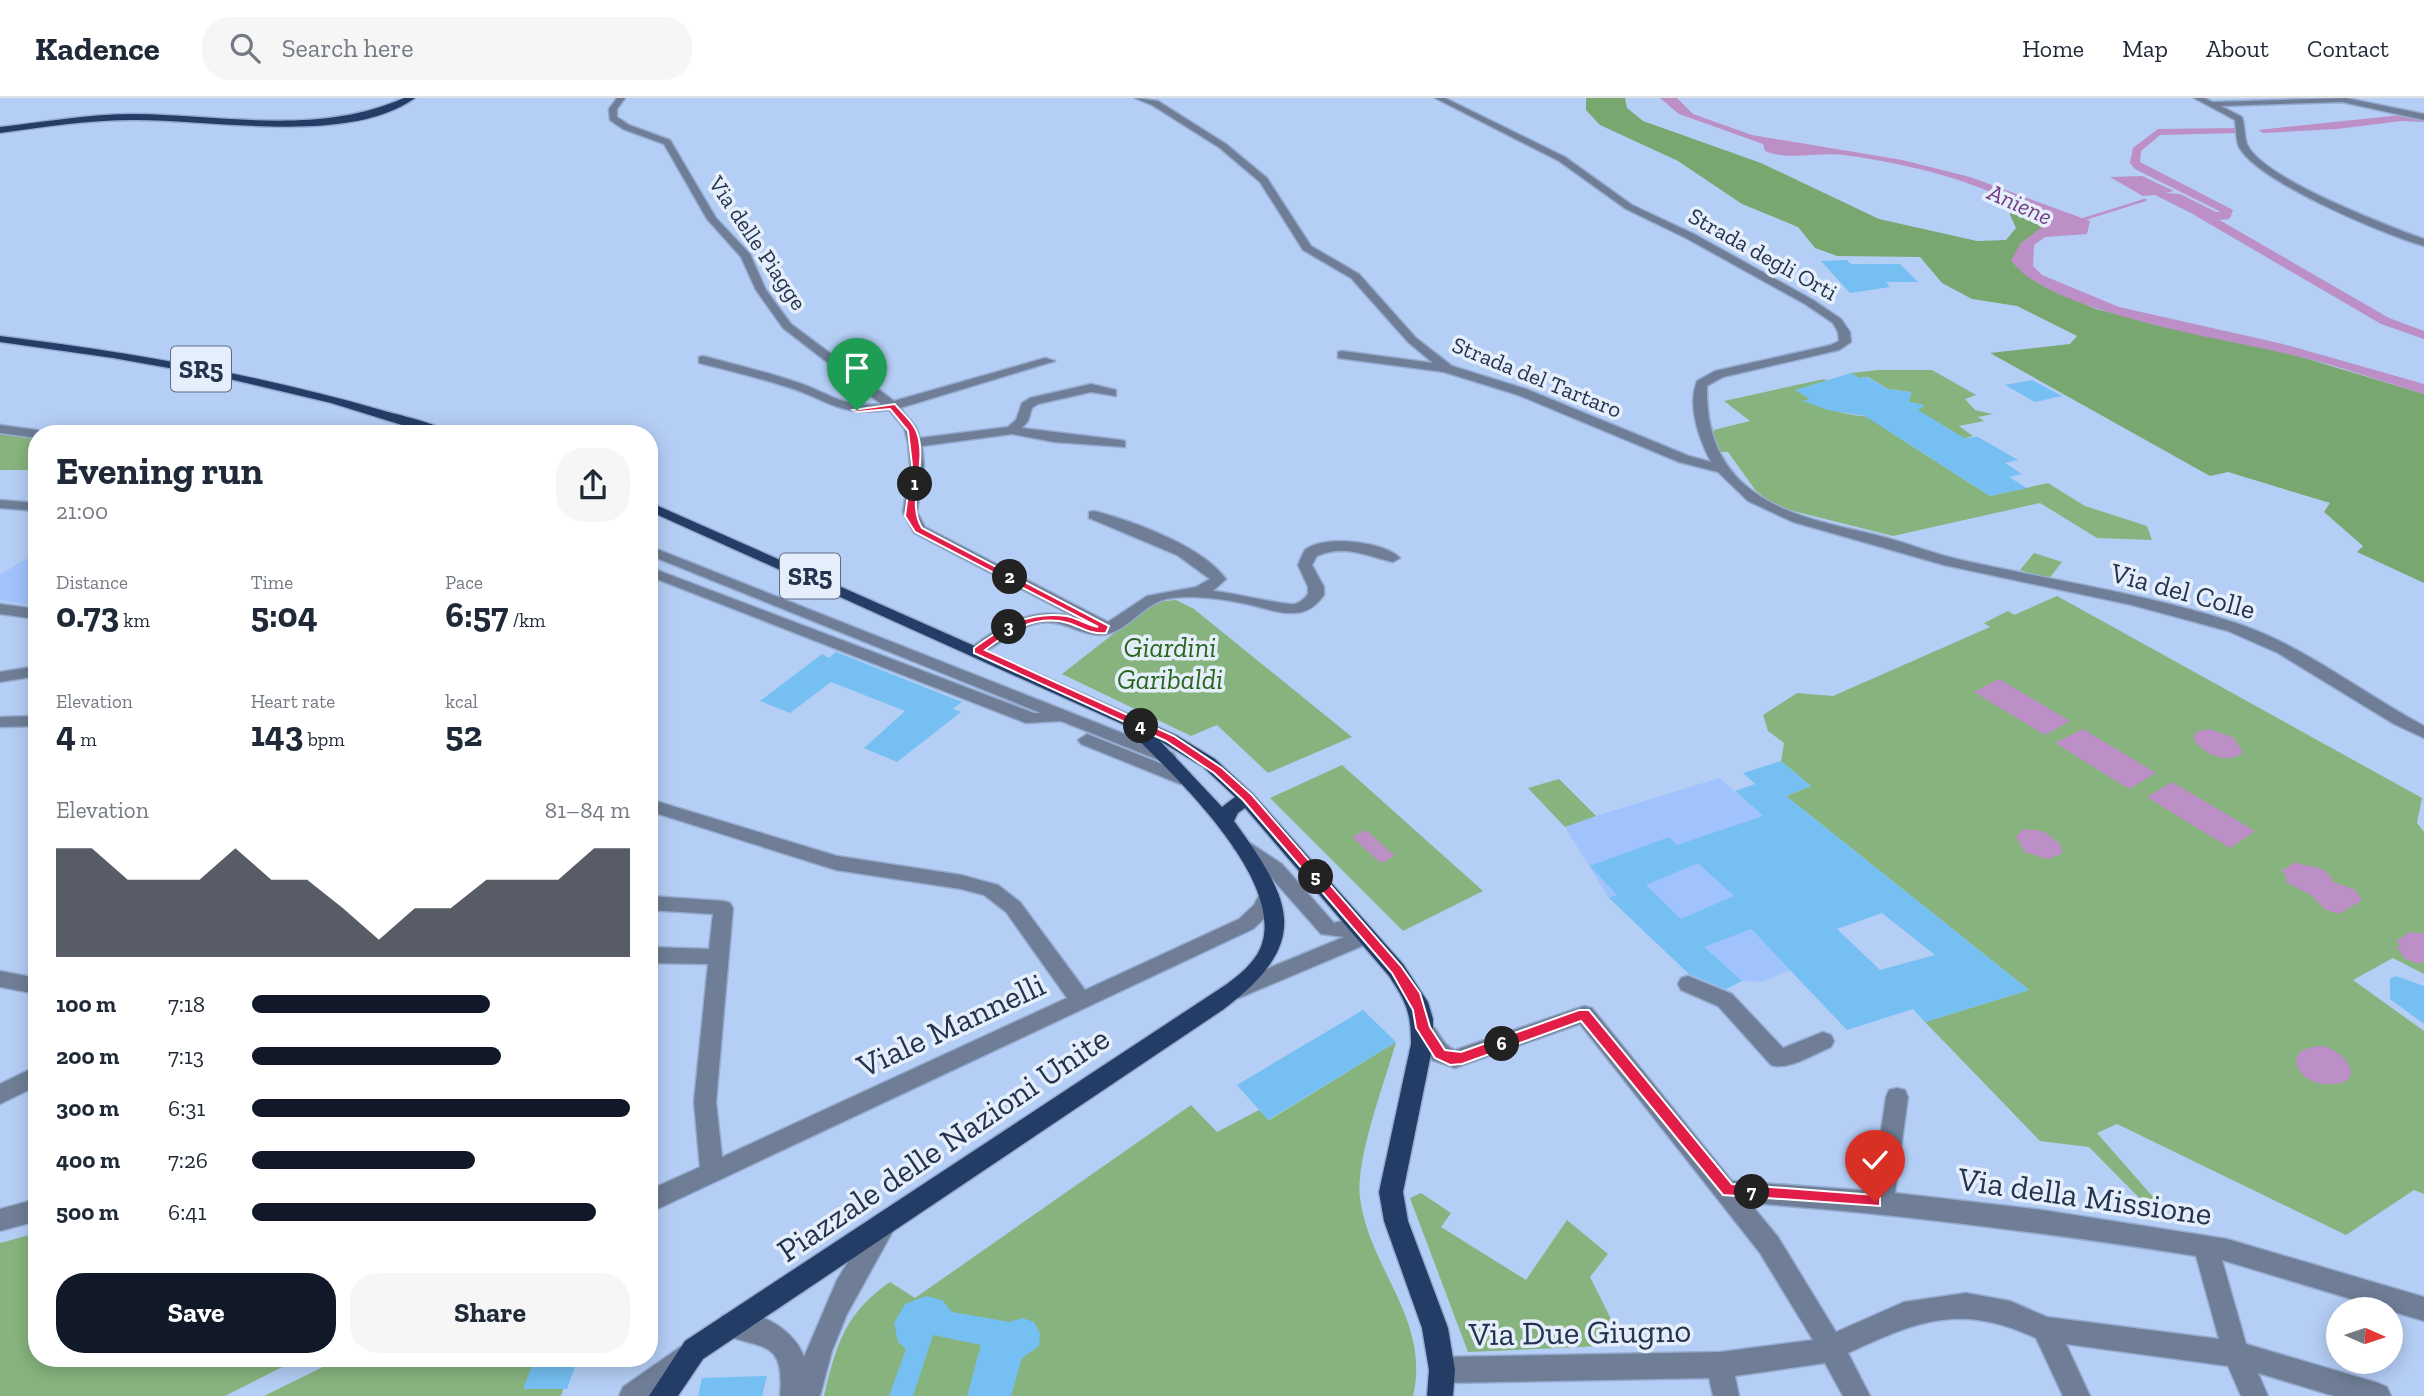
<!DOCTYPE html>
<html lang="en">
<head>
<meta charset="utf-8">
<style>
	:root { --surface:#fff; --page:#f6f6f7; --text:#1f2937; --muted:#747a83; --line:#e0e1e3; --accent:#111827 }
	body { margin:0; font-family:"Zilla Slab",serif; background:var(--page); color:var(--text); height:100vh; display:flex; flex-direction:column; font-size:26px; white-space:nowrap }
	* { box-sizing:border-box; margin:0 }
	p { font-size:23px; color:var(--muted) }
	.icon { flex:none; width:38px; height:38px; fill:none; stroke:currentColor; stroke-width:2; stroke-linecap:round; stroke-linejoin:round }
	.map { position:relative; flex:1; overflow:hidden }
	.side { position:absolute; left:28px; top:327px; width:630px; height:942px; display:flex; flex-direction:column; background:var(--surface); border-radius:28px; box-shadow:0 4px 18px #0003 }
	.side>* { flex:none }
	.needle { width:46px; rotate:93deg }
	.buttons { position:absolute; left:2326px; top:1199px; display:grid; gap:14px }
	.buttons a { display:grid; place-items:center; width:77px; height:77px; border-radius:50%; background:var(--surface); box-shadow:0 4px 18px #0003; font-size:35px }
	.pin { position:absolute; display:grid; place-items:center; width:60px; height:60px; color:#fff; margin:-72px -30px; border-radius:50% 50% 50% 0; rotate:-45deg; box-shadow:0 0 7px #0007 }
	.pin .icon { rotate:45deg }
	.km { position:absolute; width:35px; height:35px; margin:-18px; border-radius:50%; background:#222; color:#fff; font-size:19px; line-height:35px; text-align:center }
	.round { display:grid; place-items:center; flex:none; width:74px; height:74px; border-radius:28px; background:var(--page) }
	.headline { display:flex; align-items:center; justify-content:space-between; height:119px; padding:0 28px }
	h1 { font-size:38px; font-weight:700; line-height:52px }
	.stats { display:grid; grid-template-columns:repeat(3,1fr); gap:10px; height:119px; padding:7px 28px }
	.stats div { display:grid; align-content:center }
	.stats b { font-size:35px; font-weight:700 }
	.stats small { font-size:19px; font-weight:400 }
	.stats p { font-size:19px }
	.chart { height:196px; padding:14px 28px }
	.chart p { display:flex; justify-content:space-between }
	.chart svg { width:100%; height:126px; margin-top:7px; fill:var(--accent); opacity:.7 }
	.button { display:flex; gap:14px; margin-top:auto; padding:14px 28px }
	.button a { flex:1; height:80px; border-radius:28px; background:var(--accent); color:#fff; font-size:28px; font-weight:700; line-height:80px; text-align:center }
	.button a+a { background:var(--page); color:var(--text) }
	ul { padding:0 28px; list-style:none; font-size:23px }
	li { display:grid; grid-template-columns:112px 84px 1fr; align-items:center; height:52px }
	li i { height:18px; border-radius:9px; background:var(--accent) }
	header { display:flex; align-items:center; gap:42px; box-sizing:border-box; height:98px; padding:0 35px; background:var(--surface); border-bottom:2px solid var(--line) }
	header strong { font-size:33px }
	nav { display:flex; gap:38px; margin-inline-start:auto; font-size:24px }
	.search { width:490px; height:63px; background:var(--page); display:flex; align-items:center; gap:18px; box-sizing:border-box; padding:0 24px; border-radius:28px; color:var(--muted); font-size:26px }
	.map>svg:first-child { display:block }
	.built { fill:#a0c3fd }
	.green { fill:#87b47e }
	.forest { fill:#79a770 }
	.water { fill:#bc8fc6 }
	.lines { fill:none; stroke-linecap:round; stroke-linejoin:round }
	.stream { stroke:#bc8fc6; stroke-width:2.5 }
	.canal { fill:#bc8fc6; fill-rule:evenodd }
	.building { fill:#75bff2; fill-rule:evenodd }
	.minor-casing { stroke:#95acd1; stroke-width:3 }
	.major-casing { stroke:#95acd1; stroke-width:3 }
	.minor { fill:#6f7e96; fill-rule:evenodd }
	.major { fill:#243d66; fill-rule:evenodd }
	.route { fill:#e11d48; stroke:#fff; stroke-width:2 }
	.labels { text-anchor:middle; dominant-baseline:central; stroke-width:7; stroke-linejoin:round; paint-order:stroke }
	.far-street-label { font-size:23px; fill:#24344e; stroke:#e5eefb }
	.far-water-label { font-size:24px; font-style:italic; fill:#743c80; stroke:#e5eefb }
	.shield { fill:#e5eefb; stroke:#5e6c82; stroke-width:2 }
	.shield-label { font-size:26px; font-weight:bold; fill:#24344e }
	.street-label { font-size:28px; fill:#24344e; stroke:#e5eefb }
	.park-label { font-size:28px; font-style:italic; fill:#2b661e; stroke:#e5eefb }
	.near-street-label { font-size:33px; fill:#24344e; stroke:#e5eefb }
</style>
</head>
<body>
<header>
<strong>Kadence</strong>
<div class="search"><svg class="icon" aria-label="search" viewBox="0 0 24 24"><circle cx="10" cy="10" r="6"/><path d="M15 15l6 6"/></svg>Search here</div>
<nav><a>Home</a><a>Map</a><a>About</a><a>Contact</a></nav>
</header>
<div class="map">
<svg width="2424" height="1298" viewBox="0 0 2424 1298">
	<rect width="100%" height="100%" fill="#b5cef6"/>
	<g class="built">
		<polygon points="37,454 37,508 0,502 0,477"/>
		<polygon points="1719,680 1797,748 1751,832 1790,872 1761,884 1742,883 1724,892 1704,890 1609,800 1565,729 1528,690 1559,681 1596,718"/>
	</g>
	<g class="green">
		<path d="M1878,272H1932L1976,297L1965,301L1975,312L1993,316L1978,319L1984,323L1959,328L1973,338L1965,340L1973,346L1929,319L1891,327L1893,336L1990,398L2048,385L2085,408L2147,428L2152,442L2097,440L2040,405L1893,438L1777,409L1756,393L1728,354H1721L1714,346V332L1750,323L1724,303L1824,281L1829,284L1796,292L1810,301L1805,303C1834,315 1897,331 1924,307L1909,304L1911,294L1888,291L1868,279L1859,280L1851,275Z"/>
		<polygon points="0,336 37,341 37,372 0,372"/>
		<polygon points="2034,455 2062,464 2048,482 2020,472"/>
		<polygon points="2057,498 2422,700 2417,725 2424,734 2424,876 2393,860 2353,882 2424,933 2424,1096 2414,1092 2346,1137 2117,1026 2097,1035 2175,1124 2164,1125 2089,1049 2040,1043 1925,924 2029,892 1786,698 1811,688 1781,663 1784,645 1768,633 1763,617 1797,595 1833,598 1990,529 1984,525 2008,513 2014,517"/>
		<polygon points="1176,502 1194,511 1352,639 1268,675 1217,627 1191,638 1062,576 1154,504"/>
		<polygon points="1342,667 1483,793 1403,833 1270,700"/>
		<polygon points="1559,681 1596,718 1565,729 1528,690"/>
		<path d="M1396,944C1385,984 1355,1061 1360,1100C1369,1171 1431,1222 1413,1298H824C836,1247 845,1215 890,1184L915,1200L1191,1007L1217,1034L1259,1012L1269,1022Z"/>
		<polygon points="1421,1095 1451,1115 1441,1129 1526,1182 1567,1122 1608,1156 1590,1179 1624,1247 1468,1254 1410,1100"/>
		<polygon points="37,1135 37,1260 300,1260 225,1298 0,1298 0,1145"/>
		<polygon points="341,1260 574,1260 561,1298 264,1298"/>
	</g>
	<polygon class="forest" points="1586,0 1625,0 1627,10 1643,23 1761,65 1879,121 1977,143 2006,142 2016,130 2010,117 2013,106 2017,106 2048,125 2020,146 2036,184 2096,211 2298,258 2424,296 2424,485 2357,454 2363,448 2324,414 2330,405 2228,374 2210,378 1990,255 2070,246 2077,238 2017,208 1972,201 1942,185 1920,159 1837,158 1815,150 1798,129 1742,106 1678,63 1600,27 1586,12"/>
	<g class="water">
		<path d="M1660,0H1677L1693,16L1752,37L1902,62L1970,79L2090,123L2087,136L2045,139L2034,147L2033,168L2042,177L2119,209L2283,246L2424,286V296C2381,283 2339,268 2296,258C2232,242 2046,215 2011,162L2020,146L2047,125C1988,84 1915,67 1844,57C1817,54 1789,63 1765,53L1763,46L1679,16Z"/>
		<polygon points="2142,78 2174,93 2165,95 2180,96 2230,121 2207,123 2155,97 2143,98 2110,79"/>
		<polygon points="1999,581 2070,623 2045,637 1974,594"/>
		<polygon points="2083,631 2156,675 2129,691 2055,645"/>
		<path d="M2210,631L2234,640L2243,654C2229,668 2200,656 2193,639L2198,633Z"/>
		<polygon points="2172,684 2255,733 2230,750 2147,699"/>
		<polygon points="2029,731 2045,734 2061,747 2062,756 2047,761 2025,754 2016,739 2022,732"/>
		<polygon points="1366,732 1395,758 1381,765 1352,739"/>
		<path d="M2295,764C2309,771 2325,764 2333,784L2354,791L2362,802L2339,816L2326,812L2311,797L2286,784V777L2281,773Z"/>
		<polygon points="2410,834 2424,835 2424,863 2419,866 2405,861 2397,849 2400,847 2396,843"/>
		<path d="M2321,948C2344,951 2368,983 2334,986C2298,990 2277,950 2321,948Z"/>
	</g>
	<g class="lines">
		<polyline class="stream" points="2081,122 2145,102"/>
		<g class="canal">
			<polygon points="2401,17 2424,18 2424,24 2401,23 2337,31 2263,35 2258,32"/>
			<polygon points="2239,30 2236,35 2160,37 2141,53 2140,64 2233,112 2230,120 2216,120 2389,220 2424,233 2424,241 2381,226 2196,118 2196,114 2221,114 2135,71 2130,65 2133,50 2158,31"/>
		</g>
	</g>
	<g class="building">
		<polygon points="1847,162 1851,166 1900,166 1918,184 1886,184 1890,189 1850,195 1821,163"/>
		<polygon points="1851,275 1859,280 1867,279 1888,291 1911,294 1909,304 1925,307 1918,312 1964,340 1978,339 2018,362 2005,365 2022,376 2009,379 2027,390 1990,398 1865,318 1828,312 1803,303 1810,301 1795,292"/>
		<polygon points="2032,282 2062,298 2035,304 2005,287"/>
		<polygon points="836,554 962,604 953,611 961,614 897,664 864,650 905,613 831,584 790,615 760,603 822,556 829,560"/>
		<path d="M1781,663L1811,688L1786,698L2029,892L1925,924L1913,911L1847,932L1751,831L1704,849L1742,883L1726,891L1689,876L1609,800L1617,797L1590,768L1669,739L1677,747L1763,718L1735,693L1755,686L1743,675ZM1698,765L1734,798L1681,821L1646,787ZM1882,815L1935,857L1880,872L1837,831Z"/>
		<polygon points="2396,878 2424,888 2424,926 2390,901 2390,881"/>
		<polygon points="1363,912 1396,944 1268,1022 1237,987"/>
		<polygon points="926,1198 942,1202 952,1214 1010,1224 1022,1220 1034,1224 1040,1235 1039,1248 1022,1260 1011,1298 967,1298 981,1247 933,1237 913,1298 889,1298 906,1251 898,1244 894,1225 905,1206"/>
		<polygon points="535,1260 578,1260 567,1291 523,1291"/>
		<polygon points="767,1278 762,1298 698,1298 702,1280"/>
	</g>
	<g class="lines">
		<g class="minor-casing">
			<g id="minor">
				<path d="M617,0H625L617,11V19L629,27L670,42L716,120L750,156L766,192L791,226L894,303L1045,260L1055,263L900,310L916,329L920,340L1008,329L1016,322L1022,305L1030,300L1091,286L1116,292V298L1091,294L1038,306L1032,310L1028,323L1022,330L1120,342L1125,343V349L1054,344L1012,336L922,348L924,367L917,414L925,429L1108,524L1147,498L1196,489L1210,481L1177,457L1089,420V414L1094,413C1133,423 1202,448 1226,481L1213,493C1230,494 1286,508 1295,506C1301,504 1305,500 1308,496V489L1298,467C1300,463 1302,456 1305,452C1324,436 1385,444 1400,460L1393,464C1366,458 1345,446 1317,458L1312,467L1324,489V497C1316,508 1307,515 1293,515C1279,516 1265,510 1251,507C1225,501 1192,496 1166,501C1142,507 1126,536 1101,537C1074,537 1061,516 1028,528C1012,533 987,559 972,555L970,552L972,549C1003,525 1033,509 1073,518L914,435L903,414L910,367L908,345L904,330L889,312C835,319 830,301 784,288C756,279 727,272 699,265V259L703,258C733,266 763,273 793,283C827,293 842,311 881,306L783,230L756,192L741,159L707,121L664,46L623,31L610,22L609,11Z"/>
				<path d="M1135,0L1158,3L1226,46L1267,80L1311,148L1359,176L1416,240L1452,268L1526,291L1689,358L1711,364C1699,341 1687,308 1697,283L1715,273L1831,247L1839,243L1838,234L1833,225L1805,206L1686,140L1626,111L1559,63L1435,0H1445L1565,59L1632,107L1694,136L1813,202L1841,221L1850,234L1851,244L1839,252L1723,279L1707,288C1706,327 1716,361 1744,386C1781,419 1833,426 1880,438C1907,445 1934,456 1961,462C2054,483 2149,496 2239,526C2306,549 2362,595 2424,628V640L2394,626L2278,555L2228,533L2132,507L1944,467L1793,424L1748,403L1718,374L1679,364L1518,297L1444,274L1338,260V254L1342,253L1433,265L1408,244L1351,180L1303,152L1260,84L1220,50L1152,7Z"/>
				<path d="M2194,0H2204L2213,4L2346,0L2424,16V22L2342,4L2221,8L2242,19C2245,27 2244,38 2247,46C2261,80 2388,128 2424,141V148C2385,137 2258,84 2239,49C2236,42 2236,30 2235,22Z"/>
				<polygon points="0,327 37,332 44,336 37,336 37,340 0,335"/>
				<polygon points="0,402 37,405 37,413 0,410"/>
				<polygon points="649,448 1173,655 1176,659 1173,663 1161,663 1061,623 1026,625 649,478 649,469 1034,615 1041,615 649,457"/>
				<polygon points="0,506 37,511 37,521 0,516"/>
				<polygon points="37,568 37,578 0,584 0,574"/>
				<polygon points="37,618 37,628 0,629 0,619"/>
				<polygon points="1087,636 1192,678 1195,682 1192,686 1180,686 1081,646 1078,642"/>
				<polygon points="649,701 837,758 961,777 998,787 1020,804 1085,892 1239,821 1254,807 1262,792 1276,792 1279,797 1268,817 1253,831 649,1115 649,1092 700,1069 694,1004 708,866 649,865 649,849 709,851 713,816 649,812 649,798 723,803 730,805 733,810 716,1004 722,1059 1067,900 1006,814 984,797 961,791 836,772 649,713"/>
				<polygon points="1241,739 1282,766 1334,825 1356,819 1363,821 1366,826 1358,833 1367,831 1374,833 1377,838 1374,843 1239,900 1232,902 1225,900 1221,894 1225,888 1344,839 1321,836 1268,776 1234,751 1232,746 1234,741"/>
				<polygon points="0,873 37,880 37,896 0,889"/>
				<path d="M1688,878L1732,896L1783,950L1823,934L1831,937L1834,943L1831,949C1814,956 1788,973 1771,967L1718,908L1681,892L1678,886L1681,880Z"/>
				<path d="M1584,908L1592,910L1732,1083L1872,1093L1886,999L1889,992L1897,990L1905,992L1908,999L1895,1095L2042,1112L2227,1141L2424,1199V1223L2222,1162L2246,1246L2378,1285L2387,1289L2391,1298H2334L2258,1275L2268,1298H2241L2228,1268L2066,1246L2090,1298H2063L2036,1240C1961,1205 1919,1222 1848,1255L1870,1298H1843L1825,1265L1735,1278L1739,1298H1713L1709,1280L1442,1285L1433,1281L1429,1272L1433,1263L1442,1259L1720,1254L1813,1242L1760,1155L1580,926L1455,970L1432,962L1412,930L1415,924C1438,917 1437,946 1455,952ZM1750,1105C1900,1116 2048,1135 2196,1158L2219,1241L2047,1219L2010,1203L1966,1195L1904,1204L1836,1234L1778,1139Z"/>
				<polygon points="37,968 37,988 0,1006 0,986"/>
				<polygon points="37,1101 37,1123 0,1133 0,1111"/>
				<path d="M882,1120L891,1123L894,1131L847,1216L832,1253L820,1298H780C785,1241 763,1252 722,1236L718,1227L722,1218C752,1206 794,1230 804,1259L837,1182L873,1123Z"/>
				<polygon points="686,1245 695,1249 699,1258 695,1267 654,1298 619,1298 623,1289"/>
			</g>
		</g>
		<g class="major-casing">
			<g id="major">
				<path d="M404,0H415C349,48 211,21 133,22C88,22 44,29 0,35V29C44,24 89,16 134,16C225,17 317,38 404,0Z"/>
				<path d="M0,238C129,254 256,276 381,312C398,317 438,325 451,336H431L331,305L225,280L113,260L0,244Z"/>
				<path d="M649,404L1176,637L1215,661L1253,696L1403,866L1428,904L1433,921V946L1403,1094L1408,1123L1448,1230L1455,1272L1453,1298H1427L1429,1272L1422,1230L1384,1123L1379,1094L1411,946C1411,914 1406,904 1389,878L1245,710L1238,715L1234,723C1293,804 1312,844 1224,911L703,1261L678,1298H649L685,1243L1227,886C1239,877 1253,866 1260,851C1289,785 1175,678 1132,636L1131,630L649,413ZM1160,643L1203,669L1235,699L1222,709Z"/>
			</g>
		</g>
		<use href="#minor" class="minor"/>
		<use href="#major" class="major"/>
	</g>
	<path class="route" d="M895,306C901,314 912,323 916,332C930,364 905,402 922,430L1109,528L1106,535C1091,537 1081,529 1068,525C1035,516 1010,533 985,552L1174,638L1222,670L1252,697L1401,868L1420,895L1430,929L1445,952L1461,954L1579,912H1589L1732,1086L1875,1097L1880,1099V1108L1723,1097L1581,923L1462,966L1450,967L1435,960L1416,930L1413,912L1392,875L1243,702L1214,675L1166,643L974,555V550C1004,528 1028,513 1067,518C1077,520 1088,527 1098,529L915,434L905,418L912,367L908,333L890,311L857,314L853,312Z"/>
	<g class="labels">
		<g class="far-street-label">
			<text transform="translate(758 145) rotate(56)">Via delle Piagge</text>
			<text transform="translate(1763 156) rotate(29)">Strada degli Orti</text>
			<text transform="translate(1537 279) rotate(22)">Strada del Tartaro</text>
		</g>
		<g class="far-water-label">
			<text transform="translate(2020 106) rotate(24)">Aniene</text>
		</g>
		<g class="shield">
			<rect x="171" y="248.5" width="60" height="45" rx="5"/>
			<rect x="780" y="455.5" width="60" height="45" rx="5"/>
		</g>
		<g class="shield-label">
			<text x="201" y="271">SR5</text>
			<text x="810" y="478">SR5</text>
		</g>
		<g class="street-label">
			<text transform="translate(2183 493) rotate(15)">Via del Colle</text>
		</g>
		<g class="park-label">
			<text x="1170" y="549">Giardini<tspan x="1170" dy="32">Garibaldi</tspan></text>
		</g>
		<g class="near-street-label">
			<text transform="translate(951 927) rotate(-25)">Viale Mannelli</text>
			<text transform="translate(943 1046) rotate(-34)">Piazzale delle Nazioni Unite</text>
			<text transform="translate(2085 1098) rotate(8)">Via della Missione</text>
			<text transform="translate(1580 1234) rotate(-1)">Via Due Giugno</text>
		</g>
	</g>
</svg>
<div class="buttons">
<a><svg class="needle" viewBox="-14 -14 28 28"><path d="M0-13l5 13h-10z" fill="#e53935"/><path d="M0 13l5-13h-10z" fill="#747a83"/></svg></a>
</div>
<div class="pin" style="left:857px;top:312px;background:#1e9e55"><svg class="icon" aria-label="arrive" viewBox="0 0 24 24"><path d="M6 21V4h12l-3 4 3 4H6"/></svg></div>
<div class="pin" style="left:1875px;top:1104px;background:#d93025"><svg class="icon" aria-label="check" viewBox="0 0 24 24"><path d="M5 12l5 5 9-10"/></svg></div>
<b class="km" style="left:915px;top:386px">1</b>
<b class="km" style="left:1010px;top:479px">2</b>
<b class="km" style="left:1009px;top:529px">3</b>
<b class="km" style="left:1141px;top:628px">4</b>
<b class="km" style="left:1316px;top:779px">5</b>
<b class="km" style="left:1502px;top:946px">6</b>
<b class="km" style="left:1752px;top:1094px">7</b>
<section class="side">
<div class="headline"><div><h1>Evening run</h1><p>21:00</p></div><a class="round"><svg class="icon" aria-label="share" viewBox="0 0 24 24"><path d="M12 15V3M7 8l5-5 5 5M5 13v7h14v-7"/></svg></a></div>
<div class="stats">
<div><p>Distance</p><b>0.73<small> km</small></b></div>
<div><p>Time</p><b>5:04</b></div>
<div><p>Pace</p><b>6:57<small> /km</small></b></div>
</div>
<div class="stats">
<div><p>Elevation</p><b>4<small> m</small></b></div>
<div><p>Heart rate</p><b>143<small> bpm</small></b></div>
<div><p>kcal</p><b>52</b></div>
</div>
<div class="chart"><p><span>Elevation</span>81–84 m</p>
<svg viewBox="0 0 160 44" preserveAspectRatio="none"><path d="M0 44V6L10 6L20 17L30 17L40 17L50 6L60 17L70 17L80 27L90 38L100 27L110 27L120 17L130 17L140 17L150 6L160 6V44z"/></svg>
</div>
<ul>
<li><b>100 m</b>7:18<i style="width:63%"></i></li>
<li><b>200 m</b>7:13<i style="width:66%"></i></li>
<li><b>300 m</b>6:31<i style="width:100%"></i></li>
<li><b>400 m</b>7:26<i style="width:59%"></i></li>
<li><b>500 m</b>6:41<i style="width:91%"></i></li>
</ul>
<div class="button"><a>Save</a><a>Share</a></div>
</section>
</div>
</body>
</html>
